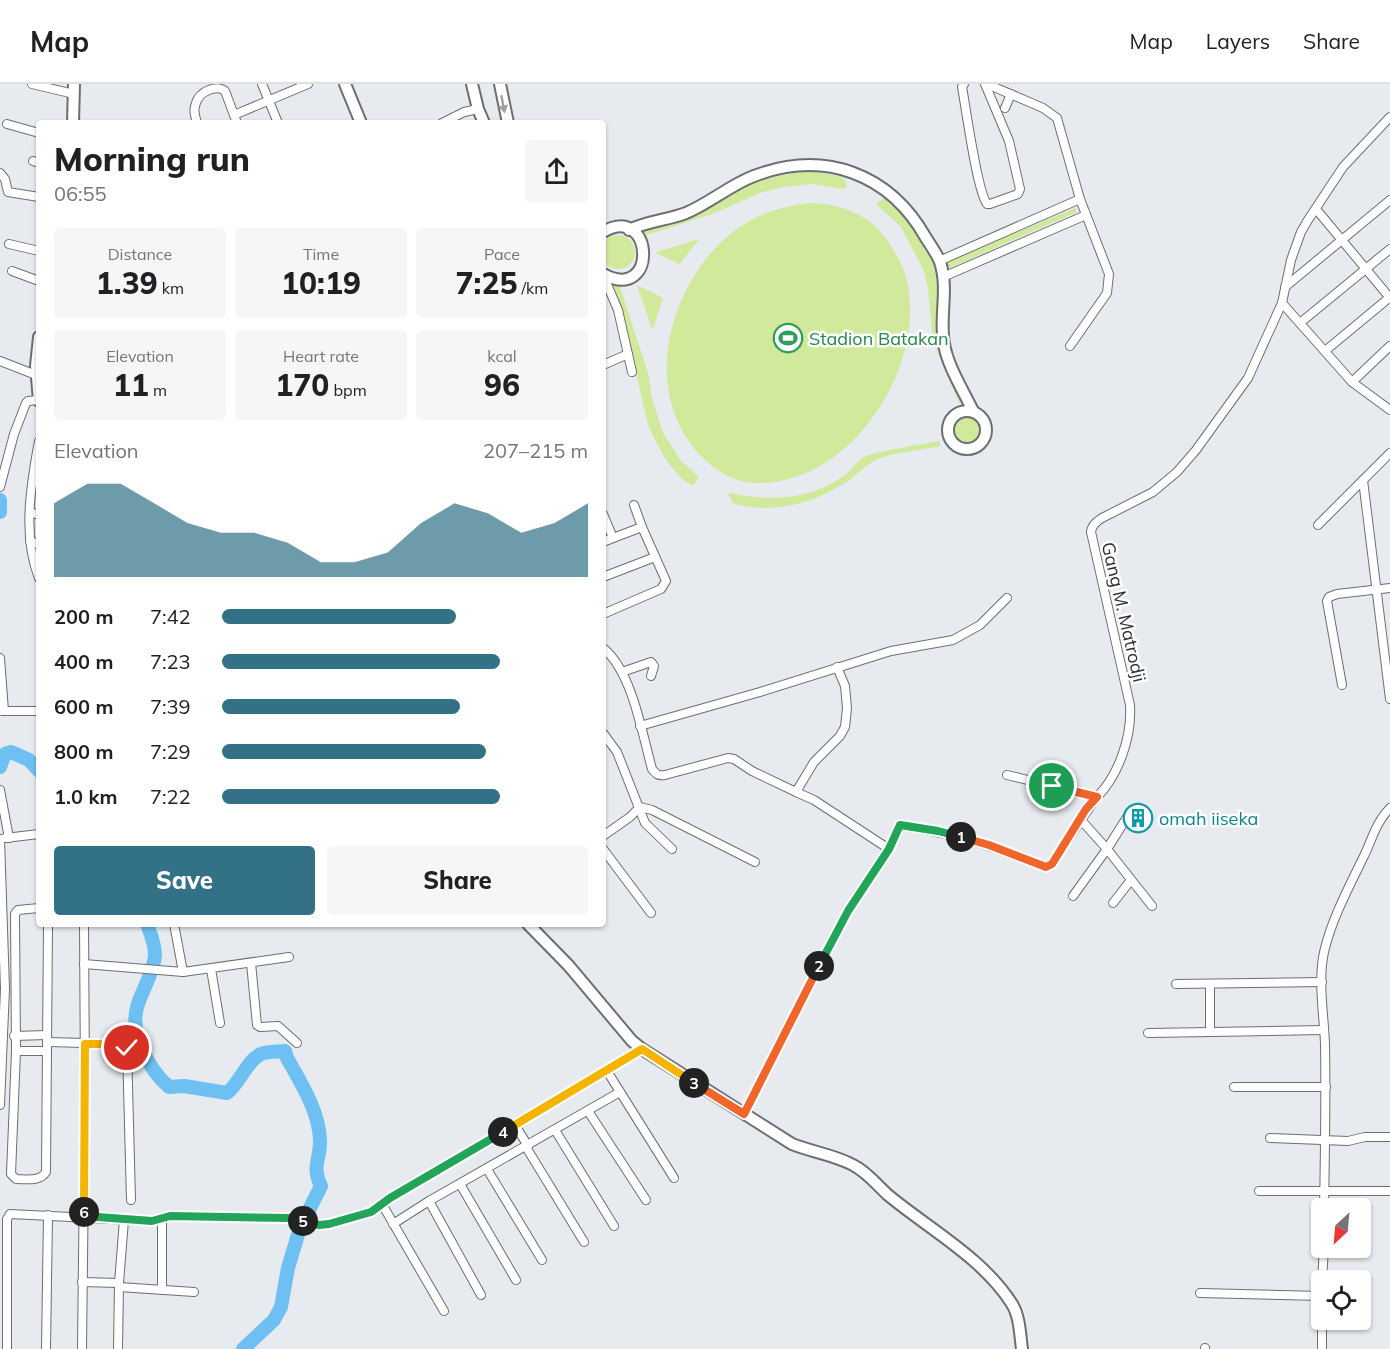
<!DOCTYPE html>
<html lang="en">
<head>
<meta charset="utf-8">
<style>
	:root { --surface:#fff; --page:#f6f6f6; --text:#202124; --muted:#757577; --line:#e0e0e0; --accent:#327186 }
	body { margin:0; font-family:Mulish,sans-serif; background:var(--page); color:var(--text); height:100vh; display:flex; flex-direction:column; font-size:22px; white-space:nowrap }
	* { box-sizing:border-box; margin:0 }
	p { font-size:20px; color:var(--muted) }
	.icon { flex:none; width:33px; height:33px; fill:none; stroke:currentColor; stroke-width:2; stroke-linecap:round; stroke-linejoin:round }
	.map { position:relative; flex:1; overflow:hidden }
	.drawer { position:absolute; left:36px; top:36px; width:570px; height:807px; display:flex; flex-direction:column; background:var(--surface); border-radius:6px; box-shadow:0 2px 4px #0004 }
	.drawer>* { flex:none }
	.needle { width:39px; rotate:206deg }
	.fabs { position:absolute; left:1311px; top:1114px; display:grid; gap:12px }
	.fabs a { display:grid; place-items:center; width:60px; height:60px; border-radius:6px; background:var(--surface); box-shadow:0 2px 4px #0004; font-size:30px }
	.pin { position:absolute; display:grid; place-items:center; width:51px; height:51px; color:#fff; margin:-26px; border:3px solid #fff; border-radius:50%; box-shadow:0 2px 6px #0007 }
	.km { position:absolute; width:30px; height:30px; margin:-15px; border-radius:50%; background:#222; color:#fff; font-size:16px; line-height:30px; text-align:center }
	.round { display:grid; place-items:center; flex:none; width:63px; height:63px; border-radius:6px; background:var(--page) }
	.headline { display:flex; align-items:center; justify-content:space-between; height:102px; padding:0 18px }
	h1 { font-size:33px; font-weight:800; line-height:45px }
	.figures { display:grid; grid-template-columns:repeat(3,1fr); gap:9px; height:102px; padding:6px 18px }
	.figures div { display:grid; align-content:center; border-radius:6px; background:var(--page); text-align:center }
	.figures b { font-size:30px; font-weight:800 }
	.figures small { font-size:16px; font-weight:400 }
	.figures p { font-size:16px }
	.chart { height:168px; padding:12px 18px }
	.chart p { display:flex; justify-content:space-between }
	.chart svg { width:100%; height:108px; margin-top:6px; fill:var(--accent); opacity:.7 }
	.cta { display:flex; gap:12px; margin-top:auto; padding:12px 18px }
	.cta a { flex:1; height:69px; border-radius:6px; background:var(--accent); color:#fff; font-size:24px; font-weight:800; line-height:69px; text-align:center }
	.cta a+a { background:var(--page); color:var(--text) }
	ul { padding:0 18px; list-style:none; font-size:20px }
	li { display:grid; grid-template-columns:96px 72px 1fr; align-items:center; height:45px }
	li i { height:15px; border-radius:8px; background:var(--accent) }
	header { display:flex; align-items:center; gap:36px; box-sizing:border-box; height:84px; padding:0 30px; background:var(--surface); border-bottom:2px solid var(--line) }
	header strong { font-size:28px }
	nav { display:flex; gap:33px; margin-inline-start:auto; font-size:21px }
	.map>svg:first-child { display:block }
	.green { fill:#d1e99a }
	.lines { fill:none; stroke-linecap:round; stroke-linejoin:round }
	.river { stroke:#6ec0f3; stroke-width:14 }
	.minor-casing { stroke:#6b6f72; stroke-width:10 }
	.tertiary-casing { stroke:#6b6f72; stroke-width:14 }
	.minor { stroke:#fff; stroke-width:8 }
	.tertiary { stroke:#fff; stroke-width:10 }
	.oneway { fill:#a0a0a1 }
	.split-1-casing { stroke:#fff; stroke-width:12 }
	.split-2-casing { stroke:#fff; stroke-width:12 }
	.split-3-casing { stroke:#fff; stroke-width:12 }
	.split-4-casing { stroke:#fff; stroke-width:12 }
	.split-5-casing { stroke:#fff; stroke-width:12 }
	.split-6-casing { stroke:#fff; stroke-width:12 }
	.split-7-casing { stroke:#fff; stroke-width:12 }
	.split-1 { stroke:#f0652b; stroke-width:8 }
	.split-2 { stroke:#22a559; stroke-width:8 }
	.split-3 { stroke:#f0652b; stroke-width:8 }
	.split-4 { stroke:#f5b400; stroke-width:8 }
	.split-5 { stroke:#22a559; stroke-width:8 }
	.split-6 { stroke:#22a559; stroke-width:8 }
	.split-7 { stroke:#f5b400; stroke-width:8 }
	.labels { text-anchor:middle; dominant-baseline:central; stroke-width:5; stroke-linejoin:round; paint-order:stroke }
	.leisure-label { font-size:18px; fill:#27864d; stroke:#fff; text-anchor:start }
	.street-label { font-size:18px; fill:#2c2d2e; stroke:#fff }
	.culture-label { font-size:18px; fill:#0d838f; stroke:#fff; text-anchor:start }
</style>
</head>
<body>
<header>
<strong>Map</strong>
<nav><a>Map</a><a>Layers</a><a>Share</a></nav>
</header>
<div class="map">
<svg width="1390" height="1265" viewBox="0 0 1390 1265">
	<rect width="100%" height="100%" fill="#e7ebef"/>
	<g class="green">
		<path d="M807,87L841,92L846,98L847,103L844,105L811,100L782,103L760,109L715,129L644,152L640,146C695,123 748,94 807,87Z"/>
		<polygon points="883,115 891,116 914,142 933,174 939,211 938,257 964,315 959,319 933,257 928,203 924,187 901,143 877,121 877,119"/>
		<path d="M810,119C843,120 871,131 890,160C897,172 904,183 907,197C927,284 849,403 755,399C735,398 717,388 703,374C637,309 669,194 738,144C759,129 784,122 810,119Z"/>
		<polygon points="1075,124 1077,128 947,185 944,179"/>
		<circle cx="618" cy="168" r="17"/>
		<polygon points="699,155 680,180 656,169 657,168"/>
		<path d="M617,199L619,200L649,292L651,311L663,349L681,377L699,393L693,401C673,395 654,356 647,337L624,236L611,205L612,202Z"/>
		<polygon points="637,201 663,214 653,245 652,245"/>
		<circle cx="968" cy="345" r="17"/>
		<path d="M939,357L941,362C922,366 895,368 878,375C867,380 858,390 848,397C813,420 776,430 734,420L728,410L730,409C770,418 812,416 846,390C852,386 856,378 862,374C870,368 925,360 939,357Z"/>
	</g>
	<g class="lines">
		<g class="river">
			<polyline points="0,416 0,428"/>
			<polyline points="0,683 5,670 11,668 29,676 39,687"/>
			<path d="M147,840C151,851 155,860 155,871C154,887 143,905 138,920C128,947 149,986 169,1003L184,1002L227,1009C240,999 247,976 261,970C268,967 278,968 285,967L287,974C301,999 319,1027 320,1056C321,1074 311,1083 321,1102L300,1144L288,1184L281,1223L274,1236L243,1265"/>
		</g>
		<g class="minor-casing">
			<g id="minor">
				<polyline points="32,0 74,10"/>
				<polyline points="262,0 278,39"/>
				<path d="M964,0L962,3C966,24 977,107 987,120H990L1018,110L1020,105L1009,57L985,0"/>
				<polyline points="987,0 1043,24 1057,34 1080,115 1109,190 1107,209 1070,262"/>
				<polyline points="1005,24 1011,10"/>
				<polyline points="234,31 308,0"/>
				<polyline points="1390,33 1343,83 1308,136 1301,148 1291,176 1282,219 1352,298 1390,326"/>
				<path d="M197,39C195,32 193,26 196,19C199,8 216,0 225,7L237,39"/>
				<polyline points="442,39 464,28 478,25"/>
				<polyline points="7,40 39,49"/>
				<polyline points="33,77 39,79"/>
				<polyline points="0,89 5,95 8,108 39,113"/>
				<polyline points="1316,125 1390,214"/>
				<polyline points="9,160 39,167"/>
				<polyline points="939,177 1080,115"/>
				<polyline points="12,187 39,197"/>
				<polyline points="603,191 618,226 632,288"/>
				<polyline points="943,193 1086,131"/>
				<polyline points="1285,203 1390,116"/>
				<polyline points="1300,239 1390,165"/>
				<polyline points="1325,267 1390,213"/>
				<polyline points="0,277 36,291"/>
				<polyline points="603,281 628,270"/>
				<polyline points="1352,298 1390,262"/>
				<path d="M39,357C31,400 22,452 39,494"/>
				<polyline points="1363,396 1390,615"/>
				<polyline points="0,403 14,350 26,319 28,317 39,316"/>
				<polyline points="634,421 642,443"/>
				<polyline points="30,428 39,431"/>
				<polyline points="603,430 613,454 642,443 666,497 661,505 603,530"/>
				<polyline points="1318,441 1390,369"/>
				<polyline points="30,457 39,460"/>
				<polyline points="603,458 613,454"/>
				<polyline points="603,493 655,473"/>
				<path d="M603,564C632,587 642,649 652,685C656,690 658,692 665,691L728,674L734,675L752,687L796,708L814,678L840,652L845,643L847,624L845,602L837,583"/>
				<polyline points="0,574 4,627"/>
				<polyline points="622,588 651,578 654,582 651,592"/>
				<polyline points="1342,601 1327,517 1329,513 1337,510 1390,504"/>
				<polyline points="2,627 39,627"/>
				<polyline points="640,642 760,608 891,567 953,556 980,541 1007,514"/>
				<polyline points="603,649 617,668 645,739 672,765"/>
				<path d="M1007,691L1097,713C1119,691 1132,652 1130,621L1091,448C1092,441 1096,438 1102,434L1153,408L1177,388L1196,366L1248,294L1282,219"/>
				<polyline points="0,706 9,754"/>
				<path d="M796,708L814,716L889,765L900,742C955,749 995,763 1046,783L1052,780L1081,736"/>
				<polyline points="1097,713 1081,736 1107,765 1152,822"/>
				<polyline points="640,723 652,726 755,778"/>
				<polyline points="603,752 630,733 640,723"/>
				<polyline points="5,754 39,750"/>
				<polyline points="0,755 5,905 0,1021"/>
				<polyline points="603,765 651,829"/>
				<polyline points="1073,812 1107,765 1131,727"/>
				<polyline points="1113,819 1131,796"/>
				<path d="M39,824L18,826L15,830L16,967L11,1090L16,1095C26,1095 40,1098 46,1088L48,840"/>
				<polyline points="174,840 183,888"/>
				<polyline points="251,879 257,941 260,943 278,942 297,959"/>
				<polyline points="84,880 183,888 289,873"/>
				<polyline points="211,885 220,939"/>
				<polyline points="1176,900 1322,898"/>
				<polyline points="1210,947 1210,900"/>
				<polyline points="1148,949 1324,946"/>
				<polyline points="14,952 47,951"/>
				<polyline points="48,958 122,960 127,964 131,1116"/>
				<polyline points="16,967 47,967"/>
				<polyline points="607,987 674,1094"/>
				<polyline points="1234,1003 1326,1003"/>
				<polyline points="588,1027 646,1116"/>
				<polyline points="744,1030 848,827 889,765"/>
				<polyline points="515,1041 528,1062"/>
				<polyline points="555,1046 614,1142"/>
				<polyline points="1270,1054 1348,1057 1365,1053 1390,1053"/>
				<polyline points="526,1063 584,1158"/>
				<polyline points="487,1085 542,1176"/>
				<polyline points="460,1100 516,1196"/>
				<polyline points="1259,1107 1390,1107"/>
				<polyline points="429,1117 481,1211"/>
				<polyline points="382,1120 444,1227"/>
				<path d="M1324,1125C1325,1070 1326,1015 1325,960C1324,930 1317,894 1325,864C1333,833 1348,805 1362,776C1372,757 1375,739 1390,724"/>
				<polyline points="393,1140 429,1117 620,1008"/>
				<polyline points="1322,1197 1324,1164"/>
				<polyline points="82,1198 119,1199"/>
				<polyline points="119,1203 194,1208"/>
				<polyline points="162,1206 162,1134"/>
				<polyline points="1200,1209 1322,1212"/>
				<polyline points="1322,1236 1322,1265"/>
				<polyline points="7,1265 7,1135 10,1130 152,1137 170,1132 289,1134 319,1141 329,1140 371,1128 390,1114 642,965"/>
				<polyline points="46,1265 48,1131"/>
				<polyline points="82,1265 85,1000 84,840"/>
				<polyline points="118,1265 119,1199 124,1136"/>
				<polyline points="1205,1265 1205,1264"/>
			</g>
		</g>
		<g class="tertiary-casing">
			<g id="tertiary">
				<polyline points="345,0 361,39"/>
				<polyline points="472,0 478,25 484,39"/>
				<polyline points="500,0 508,39"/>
				<polyline points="73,39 74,0"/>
				<path d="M629,146C648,137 668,136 686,129C710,119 730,101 754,92C825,65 890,90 926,154C931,162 937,170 940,178C949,205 939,233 944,260C948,283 963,306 973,327"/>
				<path d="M603,148C654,118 659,220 603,190"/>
				<polyline points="39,253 36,282 39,317"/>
				<circle cx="967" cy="346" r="19"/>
				<path d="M528,840L569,882L632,957L642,965L792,1060C812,1068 835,1071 853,1081C867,1088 876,1100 888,1111C929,1145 983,1174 1012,1220C1020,1233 1020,1251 1022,1265"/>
			</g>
		</g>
		<use href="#minor" class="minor"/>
		<use href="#tertiary" class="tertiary"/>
	</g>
	<defs><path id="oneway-solid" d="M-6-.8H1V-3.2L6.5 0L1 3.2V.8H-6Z" transform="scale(1.5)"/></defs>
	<use class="oneway" href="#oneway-solid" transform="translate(503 20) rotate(79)"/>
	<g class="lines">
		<g class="split-1-casing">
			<polyline id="split-1" points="961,753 989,761 1046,783 1052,780 1086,725 1097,713 1052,702"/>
		</g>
		<g class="split-2-casing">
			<polyline id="split-2" points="819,882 848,827 889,765 900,741 938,747 961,753"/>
		</g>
		<g class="split-3-casing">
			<polyline id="split-3" points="694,999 744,1030 819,882"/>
		</g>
		<g class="split-4-casing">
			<polyline id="split-4" points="503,1048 642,965 694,999"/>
		</g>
		<g class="split-5-casing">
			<polyline id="split-5" points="303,1137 319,1141 329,1140 371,1128 390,1114 503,1048"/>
		</g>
		<g class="split-6-casing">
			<polyline id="split-6" points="84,1128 84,1132 152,1137 170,1132 289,1134 303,1137"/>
		</g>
		<g class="split-7-casing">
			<polyline id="split-7" points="84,1128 85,960 122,960 127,964"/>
		</g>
		<use href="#split-1" class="split-1"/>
		<use href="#split-2" class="split-2"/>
		<use href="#split-3" class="split-3"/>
		<use href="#split-4" class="split-4"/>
		<use href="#split-5" class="split-5"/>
		<use href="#split-6" class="split-6"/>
		<use href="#split-7" class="split-7"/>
	</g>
	<defs>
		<g id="stadium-ring" transform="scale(1.5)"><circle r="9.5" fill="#fff" stroke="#2e9e5b" stroke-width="1.5"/><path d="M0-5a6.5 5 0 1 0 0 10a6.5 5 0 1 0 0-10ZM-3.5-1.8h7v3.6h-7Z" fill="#2e9e5b"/></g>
		<g id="building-ring" transform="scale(1.5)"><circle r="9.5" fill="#fff" stroke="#0f9aa8" stroke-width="1.5"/><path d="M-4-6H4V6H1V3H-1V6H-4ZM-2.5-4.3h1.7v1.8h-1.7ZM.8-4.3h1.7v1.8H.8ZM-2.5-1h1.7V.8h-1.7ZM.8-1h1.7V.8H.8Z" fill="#0f9aa8"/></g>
	</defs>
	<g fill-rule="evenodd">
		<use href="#stadium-ring" x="788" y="254"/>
		<use href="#building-ring" x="1138" y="734"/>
	</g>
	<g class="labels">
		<g class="leisure-label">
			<text x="809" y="254">Stadion Batakan</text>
		</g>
		<g class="street-label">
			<text transform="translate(1124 528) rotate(77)">Gang M. Matrodji</text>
		</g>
		<g class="culture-label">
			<text x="1159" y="734">omah iiseka</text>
		</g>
	</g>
</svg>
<div class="fabs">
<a><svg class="needle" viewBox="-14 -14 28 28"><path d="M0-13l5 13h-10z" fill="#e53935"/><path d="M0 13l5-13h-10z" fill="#757577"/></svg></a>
<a><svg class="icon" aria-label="locate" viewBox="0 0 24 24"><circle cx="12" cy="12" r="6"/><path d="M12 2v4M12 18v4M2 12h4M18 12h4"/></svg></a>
</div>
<div class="pin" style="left:1052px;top:702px;background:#1e9e55"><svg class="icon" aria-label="arrive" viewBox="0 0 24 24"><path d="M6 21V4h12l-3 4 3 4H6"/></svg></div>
<div class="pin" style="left:127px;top:964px;background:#d93025"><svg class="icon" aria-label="check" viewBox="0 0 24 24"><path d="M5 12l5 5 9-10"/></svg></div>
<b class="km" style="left:961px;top:753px">1</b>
<b class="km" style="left:819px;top:882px">2</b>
<b class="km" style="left:694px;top:999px">3</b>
<b class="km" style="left:503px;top:1048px">4</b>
<b class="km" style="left:303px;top:1137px">5</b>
<b class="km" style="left:84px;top:1128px">6</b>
<section class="drawer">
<div class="headline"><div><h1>Morning run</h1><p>06:55</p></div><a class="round"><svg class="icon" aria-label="share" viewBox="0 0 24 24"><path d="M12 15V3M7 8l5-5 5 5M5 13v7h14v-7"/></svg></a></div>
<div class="figures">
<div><p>Distance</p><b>1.39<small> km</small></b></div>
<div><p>Time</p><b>10:19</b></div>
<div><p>Pace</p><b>7:25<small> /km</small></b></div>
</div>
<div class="figures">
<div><p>Elevation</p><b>11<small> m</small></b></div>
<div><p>Heart rate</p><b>170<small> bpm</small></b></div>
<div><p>kcal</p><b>96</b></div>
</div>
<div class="chart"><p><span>Elevation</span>207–215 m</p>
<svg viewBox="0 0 160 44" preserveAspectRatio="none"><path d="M0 44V14L10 6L20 6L30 14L40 22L50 26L60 26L70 30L80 38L90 38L100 34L110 22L120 14L130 18L140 26L150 22L160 14V44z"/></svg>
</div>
<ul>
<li><b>200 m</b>7:42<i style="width:64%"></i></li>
<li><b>400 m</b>7:23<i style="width:76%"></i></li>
<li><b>600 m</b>7:39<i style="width:65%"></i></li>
<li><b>800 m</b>7:29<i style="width:72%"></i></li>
<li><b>1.0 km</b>7:22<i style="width:76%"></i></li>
</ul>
<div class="cta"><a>Save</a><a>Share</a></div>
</section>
</div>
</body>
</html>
